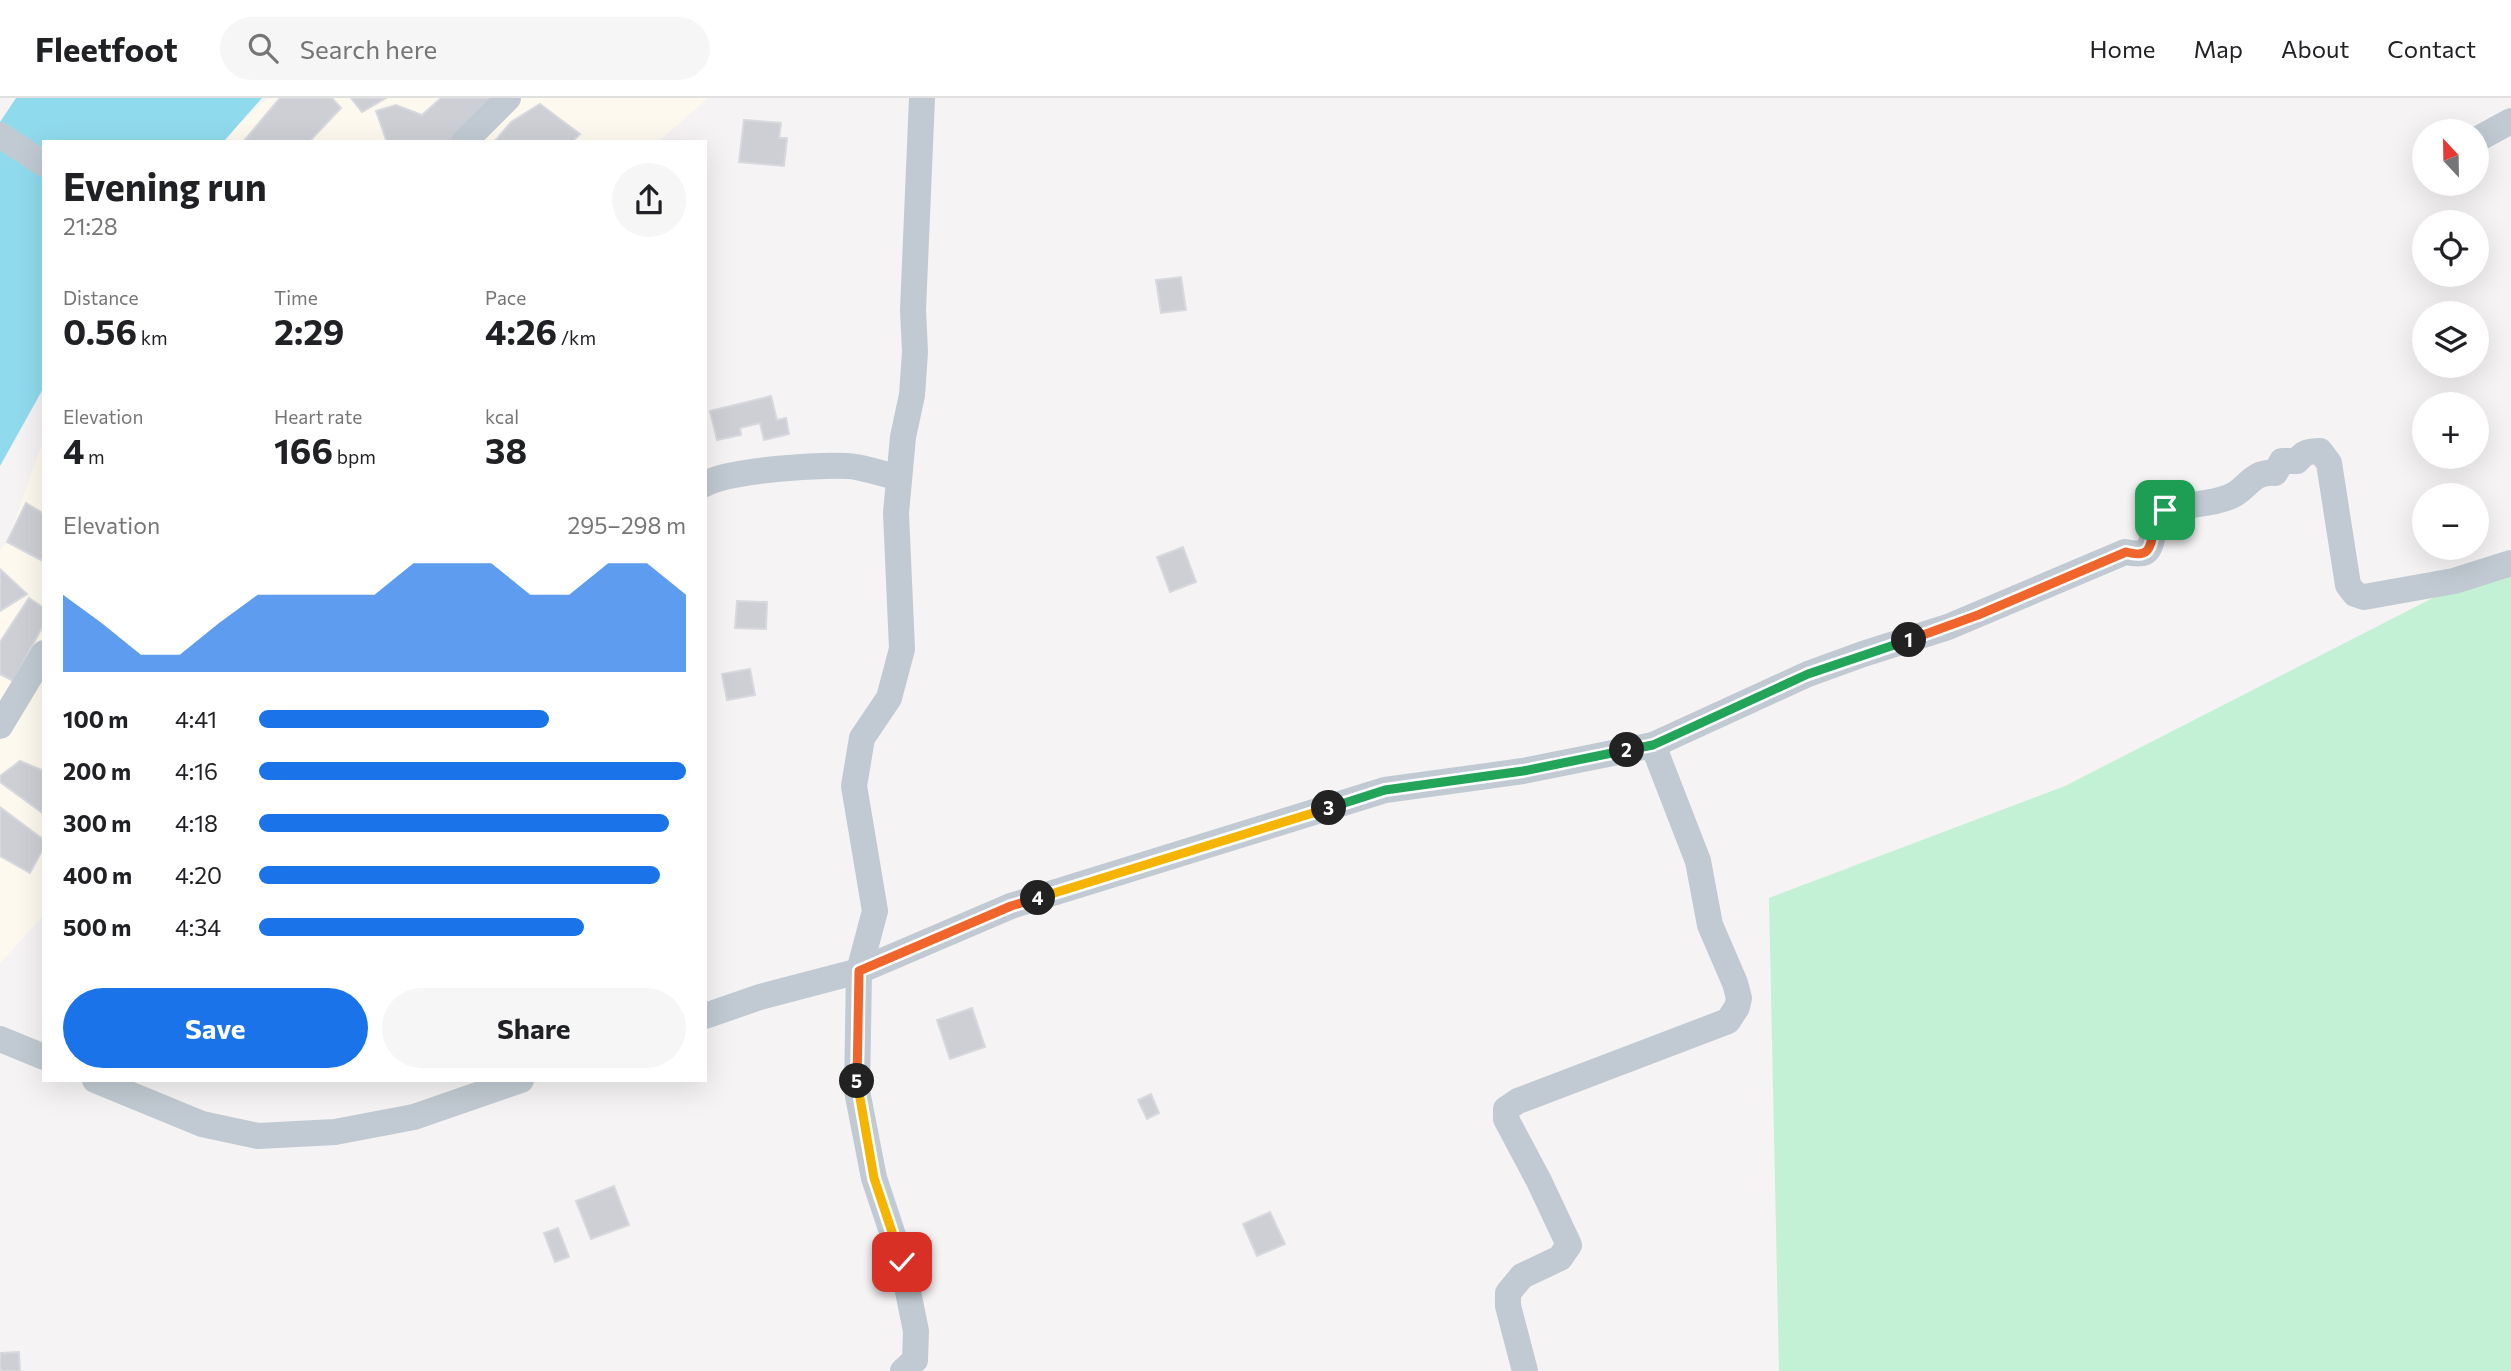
<!DOCTYPE html>
<html lang="en">
<head>
<meta charset="utf-8">
<style>
	:root { --surface:#fff; --page:#f6f6f6; --text:#202124; --muted:#757577; --line:#e0e0e0; --accent:#1a73e8 }
	body { margin:0; font-family:Commissioner,sans-serif; background:var(--page); color:var(--text); height:100vh; display:flex; flex-direction:column; font-size:26px; white-space:nowrap }
	* { box-sizing:border-box; margin:0 }
	p { font-size:23px; color:var(--muted) }
	.icon { flex:none; width:38px; height:38px; fill:none; stroke:currentColor; stroke-width:2; stroke-linecap:round; stroke-linejoin:round }
	.map { position:relative; flex:1; overflow:hidden }
	.details { position:absolute; left:42px; top:42px; width:665px; height:942px; display:flex; flex-direction:column; background:var(--surface); border-radius:0px; box-shadow:0 7px 28px #0002 }
	.details>* { flex:none }
	.needle { width:46px; rotate:338deg }
	.buttons { position:absolute; left:2412px; top:21px; display:grid; gap:14px }
	.buttons a { display:grid; place-items:center; width:77px; height:77px; border-radius:50%; background:var(--surface); box-shadow:0 7px 28px #0002; font-size:35px }
	.pin { position:absolute; display:grid; place-items:center; width:60px; height:60px; color:#fff; margin:-30px; border-radius:14px; box-shadow:0 4px 10px #0006 }
	.km { position:absolute; width:35px; height:35px; margin:-18px; border-radius:50%; background:#222; color:#fff; font-size:19px; line-height:35px; text-align:center }
	.round { display:grid; place-items:center; flex:none; width:74px; height:74px; border-radius:37px; background:var(--page) }
	.head { display:flex; align-items:center; justify-content:space-between; height:119px; padding:0 21px }
	h1 { font-size:38px; font-weight:700; line-height:52px }
	.metrics { display:grid; grid-template-columns:repeat(3,1fr); gap:10px; height:119px; padding:7px 21px }
	.metrics div { display:grid; align-content:center }
	.metrics b { font-size:35px; font-weight:700 }
	.metrics small { font-size:19px; font-weight:400 }
	.metrics p { font-size:19px }
	.chart { height:196px; padding:14px 21px }
	.chart p { display:flex; justify-content:space-between }
	.chart svg { width:100%; height:126px; margin-top:7px; fill:var(--accent); opacity:.7 }
	.primary-button { display:flex; gap:14px; margin-top:auto; padding:14px 21px }
	.primary-button a { flex:1; height:80px; border-radius:42px; background:var(--accent); color:#fff; font-size:28px; font-weight:700; line-height:80px; text-align:center }
	.primary-button a+a { background:var(--page); color:var(--text) }
	ul { padding:0 21px; list-style:none; font-size:23px }
	li { display:grid; grid-template-columns:112px 84px 1fr; align-items:center; height:52px }
	li i { height:18px; border-radius:9px; background:var(--accent) }
	header { display:flex; align-items:center; gap:42px; box-sizing:border-box; height:98px; padding:0 35px; background:var(--surface); border-bottom:2px solid var(--line) }
	header strong { font-size:33px }
	nav { display:flex; gap:38px; margin-inline-start:auto; font-size:24px }
	.search { width:490px; height:63px; background:var(--page); display:flex; align-items:center; gap:18px; box-sizing:border-box; padding:0 24px; border-radius:38px; color:var(--muted); font-size:26px }
	.map>svg:first-child { display:block }
	.commercial { fill:#fdf9ef }
	.green { fill:#c3f1d5 }
	.water { fill:#90daee }
	.building { fill:#cdcfd5; stroke:#d7d9de; stroke-width:2 }
	.lines { fill:none; stroke-linecap:round; stroke-linejoin:round }
	.minor { stroke:#c1cad2; stroke-width:26 }
	.split-1-casing { stroke:#fff; stroke-width:14 }
	.split-2-casing { stroke:#fff; stroke-width:14 }
	.split-3-casing { stroke:#fff; stroke-width:14 }
	.split-4-casing { stroke:#fff; stroke-width:14 }
	.split-5-casing { stroke:#fff; stroke-width:14 }
	.split-6-casing { stroke:#fff; stroke-width:14 }
	.split-1 { stroke:#f0652b; stroke-width:9 }
	.split-2 { stroke:#22a559; stroke-width:9 }
	.split-3 { stroke:#22a559; stroke-width:9 }
	.split-4 { stroke:#f5b400; stroke-width:9 }
	.split-5 { stroke:#f0652b; stroke-width:9 }
	.split-6 { stroke:#f5b400; stroke-width:9 }
</style>
</head>
<body>
<header>
<strong>Fleetfoot</strong>
<div class="search"><svg class="icon" aria-label="search" viewBox="0 0 24 24"><circle cx="10" cy="10" r="6"/><path d="M15 15l6 6"/></svg>Search here</div>
<nav><a>Home</a><a>Map</a><a>About</a><a>Contact</a></nav>
</header>
<div class="map">
<svg width="2511" height="1273" viewBox="0 0 2511 1273">
	<rect width="100%" height="100%" fill="#f5f3f3"/>
	<g class="commercial">
		<polygon points="268,0 708,0 658,44 226,44 237,28"/>
		<polygon points="44,340 44,817 0,866 0,452 7,444"/>
	</g>
	<polygon class="green" points="2511,460 2511,1273 1779,1273 1769,800 2065,688"/>
	<polygon class="water" points="16,0 262,0 223,44 44,44 44,289 0,368 0,24"/>
	<g class="building">
		<polygon points="280,0 332,0 341,10 309,44 243,44"/>
		<polygon points="351,0 386,0 362,14"/>
		<polygon points="441,0 497,0 454,44 387,44 376,13 396,7 422,17"/>
		<polygon points="540,6 580,36 572,44 494,44 511,24"/>
		<polygon points="744,22 781,25 779,40 787,40 784,68 739,64"/>
		<polygon points="1181,179 1186,212 1161,215 1156,182"/>
		<polygon points="771,298 777,322 786,320 789,336 764,342 760,325 740,330 741,337 717,342 710,313"/>
		<polygon points="26,405 44,416 43,463 7,444"/>
		<polygon points="1183,449 1196,484 1170,494 1157,459"/>
		<polygon points="0,471 27,496 0,513"/>
		<polygon points="29,500 44,510 44,526 13,583 0,576 0,544"/>
		<polygon points="737,503 767,504 766,531 735,530"/>
		<polygon points="750,571 755,597 727,602 722,576"/>
		<polygon points="20,663 44,673 44,716 0,684 0,678"/>
		<polygon points="0,709 44,742 44,749 30,775 0,758"/>
		<polygon points="972,910 985,949 950,961 937,922"/>
		<polygon points="1151,996 1159,1015 1147,1021 1138,1002"/>
		<polygon points="614,1088 629,1127 591,1141 576,1103"/>
		<polygon points="1270,1114 1285,1146 1257,1158 1243,1126"/>
		<polygon points="558,1130 569,1159 555,1164 544,1135"/>
		<polygon points="19,1254 20,1273 0,1273 0,1255"/>
	</g>
	<g class="lines">
		<g class="minor">
			<polyline points="0,37 44,66"/>
			<polyline points="2476,42 2511,23"/>
			<polyline points="464,44 508,0"/>
			<path d="M705,386C727,372 830,365 856,369C871,372 885,376 899,380"/>
			<polyline points="0,628 44,555"/>
			<path d="M705,918L760,899L859,873L1011,808L1385,692L1523,673L1653,647L1808,576L1863,556L1948,529L2125,454C2130,455 2138,456 2143,455C2154,452 2153,427 2155,418C2178,404 2205,409 2229,399C2248,392 2250,373 2275,375L2282,363H2297C2304,354 2309,353 2320,353L2329,365L2348,487L2355,496L2364,499L2454,483L2511,465"/>
			<polyline points="0,941 44,959"/>
			<polyline points="95,982 202,1026 258,1038 335,1034 414,1019 521,982"/>
			<polyline points="903,1273 915,1262 916,1233 902,1164 874,1080 857,993 859,873 875,813 854,688 862,640 889,600 902,551 896,415 903,339 912,297 915,254 913,212 922,0"/>
			<polyline points="1525,1273 1508,1208 1508,1195 1522,1178 1560,1160 1569,1147 1539,1083 1506,1021 1506,1011 1518,1003 1728,923 1737,909 1739,900 1735,885 1710,827 1698,763 1653,647"/>
		</g>
	</g>
	<g class="lines">
		<g class="split-1-casing">
			<path id="split-1" d="M1909,542L1978,517L2126,454C2130,455 2139,457 2143,455C2154,452 2153,427 2155,418L2165,412"/>
		</g>
		<g class="split-2-casing">
			<polyline id="split-2" points="1627,652 1653,647 1808,576 1909,542"/>
		</g>
		<g class="split-3-casing">
			<polyline id="split-3" points="1329,710 1385,692 1523,673 1627,652"/>
		</g>
		<g class="split-4-casing">
			<polyline id="split-4" points="1038,800 1329,710"/>
		</g>
		<g class="split-5-casing">
			<polyline id="split-5" points="857,983 859,873 1011,808 1038,800"/>
		</g>
		<g class="split-6-casing">
			<polyline id="split-6" points="857,983 874,1080 902,1164"/>
		</g>
		<use href="#split-1" class="split-1"/>
		<use href="#split-2" class="split-2"/>
		<use href="#split-3" class="split-3"/>
		<use href="#split-4" class="split-4"/>
		<use href="#split-5" class="split-5"/>
		<use href="#split-6" class="split-6"/>
	</g>
</svg>
<div class="buttons">
<a><svg class="needle" viewBox="-14 -14 28 28"><path d="M0-13l5 13h-10z" fill="#e53935"/><path d="M0 13l5-13h-10z" fill="#757577"/></svg></a>
<a><svg class="icon" aria-label="locate" viewBox="0 0 24 24"><circle cx="12" cy="12" r="6"/><path d="M12 2v4M12 18v4M2 12h4M18 12h4"/></svg></a>
<a><svg class="icon" aria-label="layers" viewBox="0 0 24 24"><path d="M12 4l9 5-9 5-9-5zM3 14l9 5 9-5"/></svg></a>
<a>+</a>
<a>−</a>
</div>
<div class="pin" style="left:2165px;top:412px;background:#1e9e55"><svg class="icon" aria-label="arrive" viewBox="0 0 24 24"><path d="M6 21V4h12l-3 4 3 4H6"/></svg></div>
<div class="pin" style="left:902px;top:1164px;background:#d93025"><svg class="icon" aria-label="check" viewBox="0 0 24 24"><path d="M5 12l5 5 9-10"/></svg></div>
<b class="km" style="left:1909px;top:542px">1</b>
<b class="km" style="left:1627px;top:652px">2</b>
<b class="km" style="left:1329px;top:710px">3</b>
<b class="km" style="left:1038px;top:800px">4</b>
<b class="km" style="left:857px;top:983px">5</b>
<section class="details">
<div class="head"><div><h1>Evening run</h1><p>21:28</p></div><a class="round"><svg class="icon" aria-label="share" viewBox="0 0 24 24"><path d="M12 15V3M7 8l5-5 5 5M5 13v7h14v-7"/></svg></a></div>
<div class="metrics">
<div><p>Distance</p><b>0.56<small> km</small></b></div>
<div><p>Time</p><b>2:29</b></div>
<div><p>Pace</p><b>4:26<small> /km</small></b></div>
</div>
<div class="metrics">
<div><p>Elevation</p><b>4<small> m</small></b></div>
<div><p>Heart rate</p><b>166<small> bpm</small></b></div>
<div><p>kcal</p><b>38</b></div>
</div>
<div class="chart"><p><span>Elevation</span>295–298 m</p>
<svg viewBox="0 0 160 44" preserveAspectRatio="none"><path d="M0 44V17L10 27L20 38L30 38L40 27L50 17L60 17L70 17L80 17L90 6L100 6L110 6L120 17L130 17L140 6L150 6L160 17V44z"/></svg>
</div>
<ul>
<li><b>100 m</b>4:41<i style="width:68%"></i></li>
<li><b>200 m</b>4:16<i style="width:100%"></i></li>
<li><b>300 m</b>4:18<i style="width:96%"></i></li>
<li><b>400 m</b>4:20<i style="width:94%"></i></li>
<li><b>500 m</b>4:34<i style="width:76%"></i></li>
</ul>
<div class="primary-button"><a>Save</a><a>Share</a></div>
</section>
</div>
</body>
</html>
